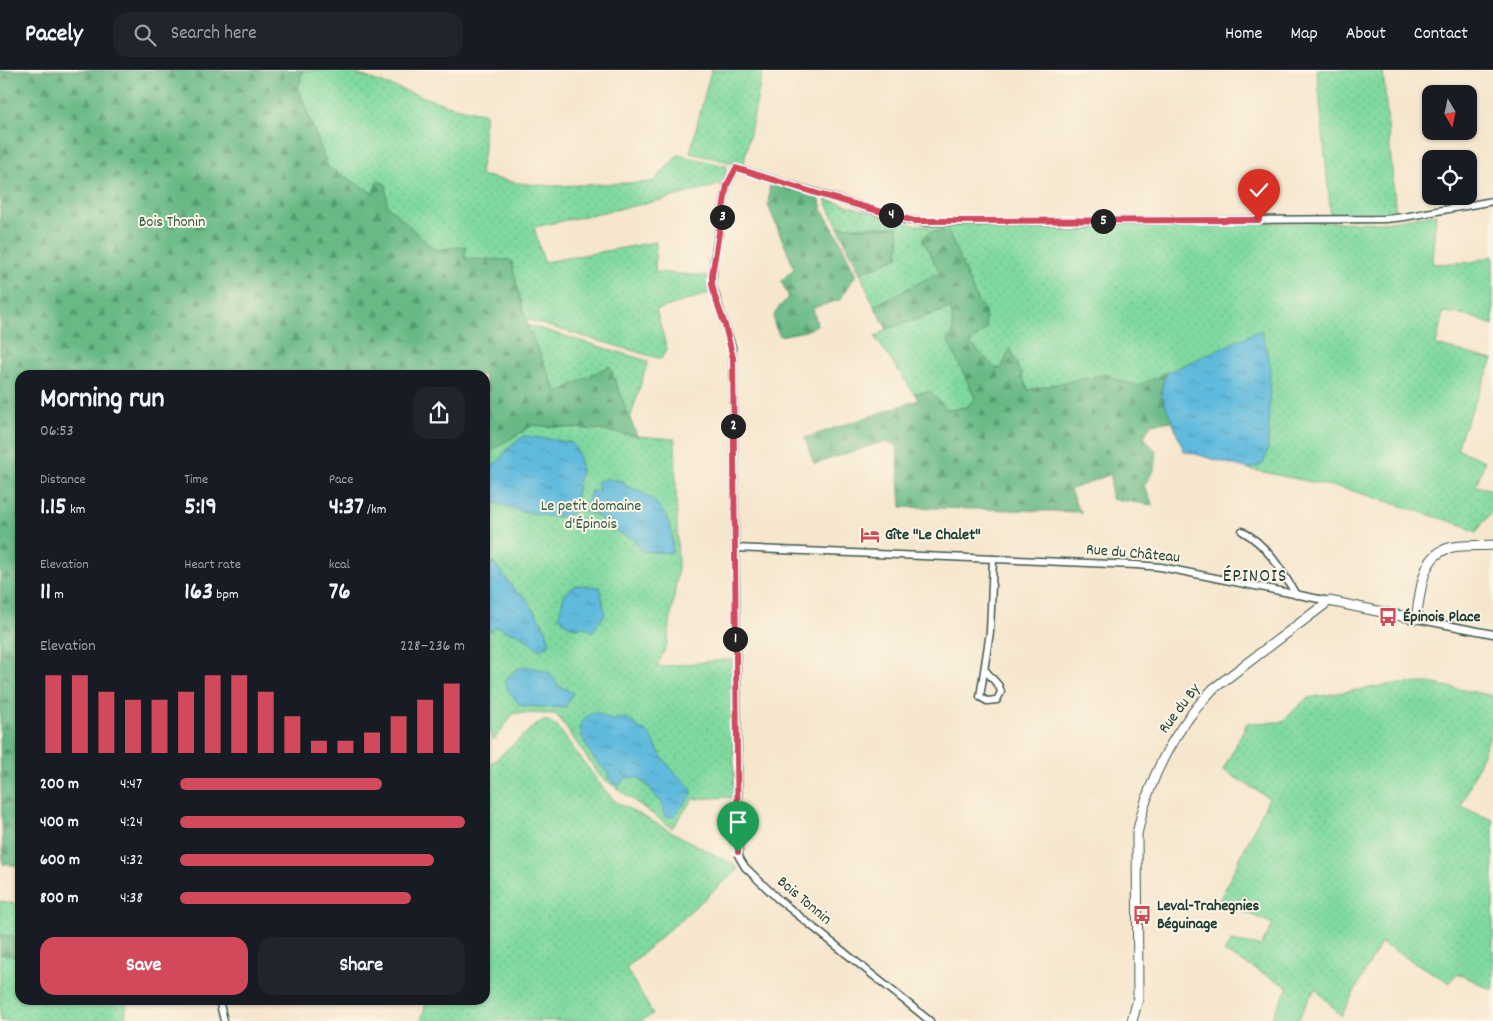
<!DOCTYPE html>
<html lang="en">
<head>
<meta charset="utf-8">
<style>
	:root { --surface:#171b24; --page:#20242c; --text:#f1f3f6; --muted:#9ea1a6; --line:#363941; --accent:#d1495b }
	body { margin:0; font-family:Dekko,sans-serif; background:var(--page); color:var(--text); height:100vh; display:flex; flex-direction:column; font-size:19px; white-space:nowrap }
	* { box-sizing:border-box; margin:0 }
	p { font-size:16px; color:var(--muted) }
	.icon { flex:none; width:28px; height:28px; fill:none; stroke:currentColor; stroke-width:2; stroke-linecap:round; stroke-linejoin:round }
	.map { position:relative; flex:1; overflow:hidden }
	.drawer { position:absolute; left:15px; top:300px; width:475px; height:635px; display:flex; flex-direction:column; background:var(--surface); border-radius:15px; box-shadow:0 1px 4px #0004 }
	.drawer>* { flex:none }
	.needle { width:32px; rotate:171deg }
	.tools { position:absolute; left:1422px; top:15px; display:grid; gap:10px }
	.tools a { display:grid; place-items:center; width:55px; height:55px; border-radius:10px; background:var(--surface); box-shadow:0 1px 4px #0004; font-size:25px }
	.pin { position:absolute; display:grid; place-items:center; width:42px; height:42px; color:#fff; margin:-51px -21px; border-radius:50% 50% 50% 0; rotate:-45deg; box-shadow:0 0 5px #0007 }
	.pin .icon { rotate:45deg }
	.km { position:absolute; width:25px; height:25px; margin:-12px; border-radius:50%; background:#222; color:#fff; font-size:14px; line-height:25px; text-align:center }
	.round { display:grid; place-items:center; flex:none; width:52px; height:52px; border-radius:15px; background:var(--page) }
	.headline { display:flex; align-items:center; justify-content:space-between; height:85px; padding:0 25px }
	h1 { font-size:28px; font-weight:700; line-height:38px }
	.metrics { display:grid; grid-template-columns:repeat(3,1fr); gap:8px; height:85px; padding:5px 25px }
	.metrics div { display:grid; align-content:center }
	.metrics b { font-size:25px; font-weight:700 }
	.metrics small { font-size:14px; font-weight:400 }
	.metrics p { font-size:14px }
	.chart { height:140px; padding:10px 25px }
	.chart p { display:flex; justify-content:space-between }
	.chart svg { width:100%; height:90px; margin-top:5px; stroke:var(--accent); stroke-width:6 }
	.button { display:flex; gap:10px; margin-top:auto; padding:10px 25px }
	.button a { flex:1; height:58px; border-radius:15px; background:var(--accent); color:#fff; font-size:20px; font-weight:700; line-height:58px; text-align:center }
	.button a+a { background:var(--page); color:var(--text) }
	ul { padding:0 25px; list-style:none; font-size:16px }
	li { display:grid; grid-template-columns:80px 60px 1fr; align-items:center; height:38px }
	li i { height:12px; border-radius:6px; background:var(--accent) }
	header { display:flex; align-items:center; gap:30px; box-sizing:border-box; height:70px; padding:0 25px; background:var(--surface); border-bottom:1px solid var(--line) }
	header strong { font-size:24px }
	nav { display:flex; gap:28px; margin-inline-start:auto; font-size:18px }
	.search { width:350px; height:45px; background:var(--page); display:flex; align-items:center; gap:12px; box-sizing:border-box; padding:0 18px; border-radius:15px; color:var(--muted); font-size:19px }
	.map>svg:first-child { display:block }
	.grass { fill:url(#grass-dots); stroke:#4f8b6a }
	.forest { fill:url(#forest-firs); stroke:#437b5d }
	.water { fill:url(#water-ripples); stroke:#3f7c88 }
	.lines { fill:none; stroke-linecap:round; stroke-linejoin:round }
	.street-casing { stroke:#3f564b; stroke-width:9 }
	.secondary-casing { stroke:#3f564b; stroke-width:11 }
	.street { stroke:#fff; stroke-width:6 }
	.secondary { stroke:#fff; stroke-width:9 }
	.route-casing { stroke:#fff; stroke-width:10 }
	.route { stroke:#d1495b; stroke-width:6 }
	.labels { text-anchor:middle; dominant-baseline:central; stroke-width:4; stroke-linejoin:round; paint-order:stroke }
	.park-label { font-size:16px; fill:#325c49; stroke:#fcf5e5 }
	.poi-label { font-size:16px; font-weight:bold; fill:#1f3d34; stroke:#fcf5e5; text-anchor:start }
	.street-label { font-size:16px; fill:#1f3d34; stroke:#fcf5e5 }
	.quarter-label { font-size:19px; letter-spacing:1px; fill:#1f3d34; stroke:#fcf5e5 }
</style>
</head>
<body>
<header>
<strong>Pacely</strong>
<div class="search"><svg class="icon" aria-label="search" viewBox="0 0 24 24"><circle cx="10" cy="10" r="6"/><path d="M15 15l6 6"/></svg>Search here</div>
<nav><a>Home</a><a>Map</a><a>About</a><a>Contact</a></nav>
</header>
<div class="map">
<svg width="1493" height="951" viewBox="0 0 1493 951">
	<defs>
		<pattern id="grass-dots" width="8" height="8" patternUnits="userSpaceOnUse" patternTransform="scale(1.25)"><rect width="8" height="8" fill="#7fd99f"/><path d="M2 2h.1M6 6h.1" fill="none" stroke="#6dbb8a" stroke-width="1.8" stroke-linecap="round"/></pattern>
		<pattern id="forest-firs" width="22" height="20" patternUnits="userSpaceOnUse" patternTransform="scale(1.25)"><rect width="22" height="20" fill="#67b986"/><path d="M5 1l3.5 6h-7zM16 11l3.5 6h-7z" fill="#54986e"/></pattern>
		<pattern id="water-ripples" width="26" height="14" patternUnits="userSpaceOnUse" patternTransform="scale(1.25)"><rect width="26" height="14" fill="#5fbadd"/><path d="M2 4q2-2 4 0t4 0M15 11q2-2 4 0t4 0" fill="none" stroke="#4e98b4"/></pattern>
	</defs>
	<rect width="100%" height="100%" fill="#fcf5e5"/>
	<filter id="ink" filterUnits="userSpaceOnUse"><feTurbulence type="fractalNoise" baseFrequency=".02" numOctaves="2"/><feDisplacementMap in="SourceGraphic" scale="10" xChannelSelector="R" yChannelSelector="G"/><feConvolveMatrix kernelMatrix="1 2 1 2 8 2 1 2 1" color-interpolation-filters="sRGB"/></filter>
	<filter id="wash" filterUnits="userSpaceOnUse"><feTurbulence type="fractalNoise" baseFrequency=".0096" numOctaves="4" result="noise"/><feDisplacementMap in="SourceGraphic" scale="20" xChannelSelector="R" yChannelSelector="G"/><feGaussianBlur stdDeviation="1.12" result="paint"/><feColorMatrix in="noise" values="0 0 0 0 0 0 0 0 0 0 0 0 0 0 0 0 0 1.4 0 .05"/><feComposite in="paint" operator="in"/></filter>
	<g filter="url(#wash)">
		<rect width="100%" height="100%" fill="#f6e6cd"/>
		<g class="grass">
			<path d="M303,0H345L447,35L486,44C484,56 484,66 484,77C484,86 480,96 480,105L518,113L553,116L653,112L678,85L727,96L723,114L657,131L534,157L544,192L656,172L655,202L709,206L710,223L656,240L667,279L661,289L525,249L511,191L464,189L466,177L435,180L373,124L328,97L298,18Z"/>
			<polygon points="711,0 763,0 743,97 726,91 690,83"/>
			<polygon points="1317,0 1383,0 1396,146 1331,148"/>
			<polygon points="825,129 915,155 1384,152 1436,144 1432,191 1434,194 1472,192 1493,186 1493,255 1467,245 1443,242 1436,275 1493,290 1462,363 1457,379 1485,391 1476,416 1493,420 1493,440 1476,462 1462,455 1350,420 1249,399 1263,393 1261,261 1138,316 1117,310 1107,304 1028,320 1010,279 1002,298 996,299 969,273 985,241 978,232 940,202 874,236 860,203 898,187 897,157 838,157"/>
			<polygon points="951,238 953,264 948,269 975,328 967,337 948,340 930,322 914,323 875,267 887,259"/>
			<polygon points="527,255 648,291 630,349 609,296 557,323"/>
			<polygon points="533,355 601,360 637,366 675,369 678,499 667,574 657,597 733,589 734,727 693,729 672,758 600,706 556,644 514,643 494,670 485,654 485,384"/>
			<polygon points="1430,613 1493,626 1493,659 1461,737 1493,750 1493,920 1457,903 1450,913 1381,873 1341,946 1315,918 1297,951 1270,951 1288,917 1224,882 1231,871 1261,876 1273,854 1219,831 1269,728 1223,700 1247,653 1282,652 1307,628 1394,614"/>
			<polygon points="543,651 548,651 556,655 603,718 616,732 734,795 738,799 626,898 653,944 641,951 421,951 427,930 485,930 485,699 533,657"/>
			<polygon points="0,831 20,834 20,867 0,865"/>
			<polygon points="0,884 20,887 20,930 127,930 125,951 0,951"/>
		</g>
		<g class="forest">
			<polygon points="0,0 303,0 298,18 328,97 373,123 377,111 386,114 387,135 435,180 466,176 465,189 511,190 527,255 557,323 609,296 637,366 601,360 533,355 485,384 485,305 20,305 20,796 3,794 0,666"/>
			<path d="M770,112L819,127L822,140L839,168L856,205L840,230L813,238L817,255L806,261L780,266C768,246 774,242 789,227L781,211L794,198L768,135Z"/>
			<polygon points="838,157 897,157 900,167 898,187 860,203"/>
			<path d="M948,161L978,232L985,241L986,259L970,273L996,299L1002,298L1010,278L1028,320L1107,304L1117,310L1138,316L1168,302C1156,321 1165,333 1172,351L1151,354L1144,367L1156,382L1154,400L1144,416L1153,435L1111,429V404L1070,420L1078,438L1082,442L901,437L897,375L882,372L814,394L805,368L918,330L914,323L930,322L948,340L967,337L975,328L947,269L953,264L951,238L887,259L874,236L940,202L922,169L929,162Z"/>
			<polygon points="0,865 20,867 20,887 0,884"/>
		</g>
		<g class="water">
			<polygon points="1261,260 1270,294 1268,379 1263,394 1249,399 1184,381 1161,324 1163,311 1168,302"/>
			<path d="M524,366L570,372L578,382L581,399L573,443C556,454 507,436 488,431L485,426V400L499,391L507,380Z"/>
			<path d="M605,409L624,411L625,416C631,418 639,420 644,424C664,435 676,460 672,483L641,481L635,470L607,457L600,447L584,441L591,421L600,420L596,412Z"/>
			<polygon points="493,492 517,523 524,525 546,559 550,574 540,580 519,564 506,561 497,556 491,561 485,560 485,494"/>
			<path d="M576,515L600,517L605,544L592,562C588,557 582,556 576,558L565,553L559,546L564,524Z"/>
			<polygon points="526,596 549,602 558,615 573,623 565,638 521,636 508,621 505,609 516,600"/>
			<polygon points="596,642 611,650 626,648 650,665 662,687 675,703 691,718 692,725 673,747 665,746 662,733 652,722 651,718 638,708 625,708 619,716 612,712 607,702 593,688 582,666 580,654 590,643"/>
		</g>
	</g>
	<g filter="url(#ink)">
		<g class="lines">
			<g class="street-casing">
				<g id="street">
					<path d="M1242,461C1267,475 1282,500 1296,525"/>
					<polyline points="735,478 1136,495 1161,497 1329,531"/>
					<polyline points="1416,549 1493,564"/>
					<polyline points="985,600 999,616 1001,622 997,630 987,631 980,627 990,562 993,489"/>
					<polyline points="219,930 224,951"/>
					<polyline points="930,951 778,829 745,797 739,787 733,289 732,277 712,214 714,190 727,115 736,98 906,150 925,152 1385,149 1404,147 1493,131"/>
				</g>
			</g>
			<g class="secondary-casing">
				<path id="secondary" d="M1132,951L1138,929L1137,764C1148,709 1175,659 1213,619L1329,531L1416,549C1421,523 1420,483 1453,477C1466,475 1480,476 1493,475"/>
			</g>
			<use href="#street" class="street"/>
			<use href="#secondary" class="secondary"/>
		</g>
	</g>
	<g class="lines" filter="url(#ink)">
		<g class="route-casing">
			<polyline id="route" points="738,782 733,288 725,255 715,227 712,214 712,205 727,115 736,98 822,125 914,151 1259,150"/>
		</g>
		<use href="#route" class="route"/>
	</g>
	<defs>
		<g id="hotel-bare" transform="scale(1.5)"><path d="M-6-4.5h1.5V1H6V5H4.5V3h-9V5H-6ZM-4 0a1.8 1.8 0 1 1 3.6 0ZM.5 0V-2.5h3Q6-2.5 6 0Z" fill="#d1495b" stroke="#fcf5e5" stroke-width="2.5" paint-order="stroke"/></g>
		<g id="bus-bare" transform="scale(1.5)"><path d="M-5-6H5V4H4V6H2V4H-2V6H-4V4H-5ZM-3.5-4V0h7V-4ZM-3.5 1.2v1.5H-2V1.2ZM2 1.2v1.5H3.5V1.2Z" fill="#d1495b" stroke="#fcf5e5" stroke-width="2.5" paint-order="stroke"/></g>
	</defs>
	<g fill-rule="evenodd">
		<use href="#hotel-bare" x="870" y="465"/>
		<use href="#bus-bare" x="1388" y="547"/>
		<use href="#bus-bare" x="1142" y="845"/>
	</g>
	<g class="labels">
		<g class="park-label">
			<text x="172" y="152">Bois Thonin</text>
			<text x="591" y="436">Le petit domaine<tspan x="591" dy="18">d'Épinois</tspan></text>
		</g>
		<g class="poi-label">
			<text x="885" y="465">Gîte "Le Chalet"</text>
			<text x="1403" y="547">Épinois Place</text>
			<text x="1157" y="836">Leval-Trahegnies<tspan x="1157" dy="18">Béguinage</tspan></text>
		</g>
		<g class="street-label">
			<text transform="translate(1133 484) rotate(5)">Rue du Château</text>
			<text transform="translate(1180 639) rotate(-53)">Rue du By</text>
			<text transform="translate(804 831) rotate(40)">Bois Tonnin</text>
		</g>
		<g class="quarter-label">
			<text x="1255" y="507">ÉPINOIS</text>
		</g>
	</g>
</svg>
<div class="tools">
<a><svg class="needle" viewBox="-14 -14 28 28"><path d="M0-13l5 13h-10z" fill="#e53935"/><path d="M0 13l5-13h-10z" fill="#9ea1a6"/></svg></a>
<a><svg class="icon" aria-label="locate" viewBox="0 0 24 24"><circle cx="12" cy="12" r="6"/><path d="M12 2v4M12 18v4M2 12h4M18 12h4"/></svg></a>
</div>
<div class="pin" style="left:738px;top:782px;background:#1e9e55"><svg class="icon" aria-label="arrive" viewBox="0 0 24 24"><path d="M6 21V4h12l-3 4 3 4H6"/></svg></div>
<div class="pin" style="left:1259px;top:150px;background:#d93025"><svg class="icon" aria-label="check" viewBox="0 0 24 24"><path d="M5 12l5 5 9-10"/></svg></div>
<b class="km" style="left:735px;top:569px">1</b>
<b class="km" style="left:733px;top:356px">2</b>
<b class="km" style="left:722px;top:147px">3</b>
<b class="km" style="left:891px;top:145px">4</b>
<b class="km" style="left:1103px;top:151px">5</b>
<section class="drawer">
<div class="headline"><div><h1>Morning run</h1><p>06:53</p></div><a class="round"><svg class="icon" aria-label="share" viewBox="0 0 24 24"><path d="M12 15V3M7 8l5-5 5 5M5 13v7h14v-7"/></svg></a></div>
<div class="metrics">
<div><p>Distance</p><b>1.15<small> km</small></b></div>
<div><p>Time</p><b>5:19</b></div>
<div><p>Pace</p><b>4:37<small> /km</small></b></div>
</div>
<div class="metrics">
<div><p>Elevation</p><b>11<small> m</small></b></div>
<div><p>Heart rate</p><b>163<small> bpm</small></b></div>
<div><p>kcal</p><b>76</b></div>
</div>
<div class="chart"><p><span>Elevation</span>228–236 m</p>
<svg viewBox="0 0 160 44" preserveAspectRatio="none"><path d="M5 44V6M15 44V6M25 44V14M35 44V18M45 44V18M55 44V14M65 44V6M75 44V6M85 44V14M95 44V26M105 44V38M115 44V38M125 44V34M135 44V26M145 44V18M155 44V10"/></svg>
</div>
<ul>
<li><b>200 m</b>4:47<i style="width:71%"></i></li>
<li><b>400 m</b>4:24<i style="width:100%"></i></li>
<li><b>600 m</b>4:32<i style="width:89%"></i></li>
<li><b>800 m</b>4:38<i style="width:81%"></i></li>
</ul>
<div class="button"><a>Save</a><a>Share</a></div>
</section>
</div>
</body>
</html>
